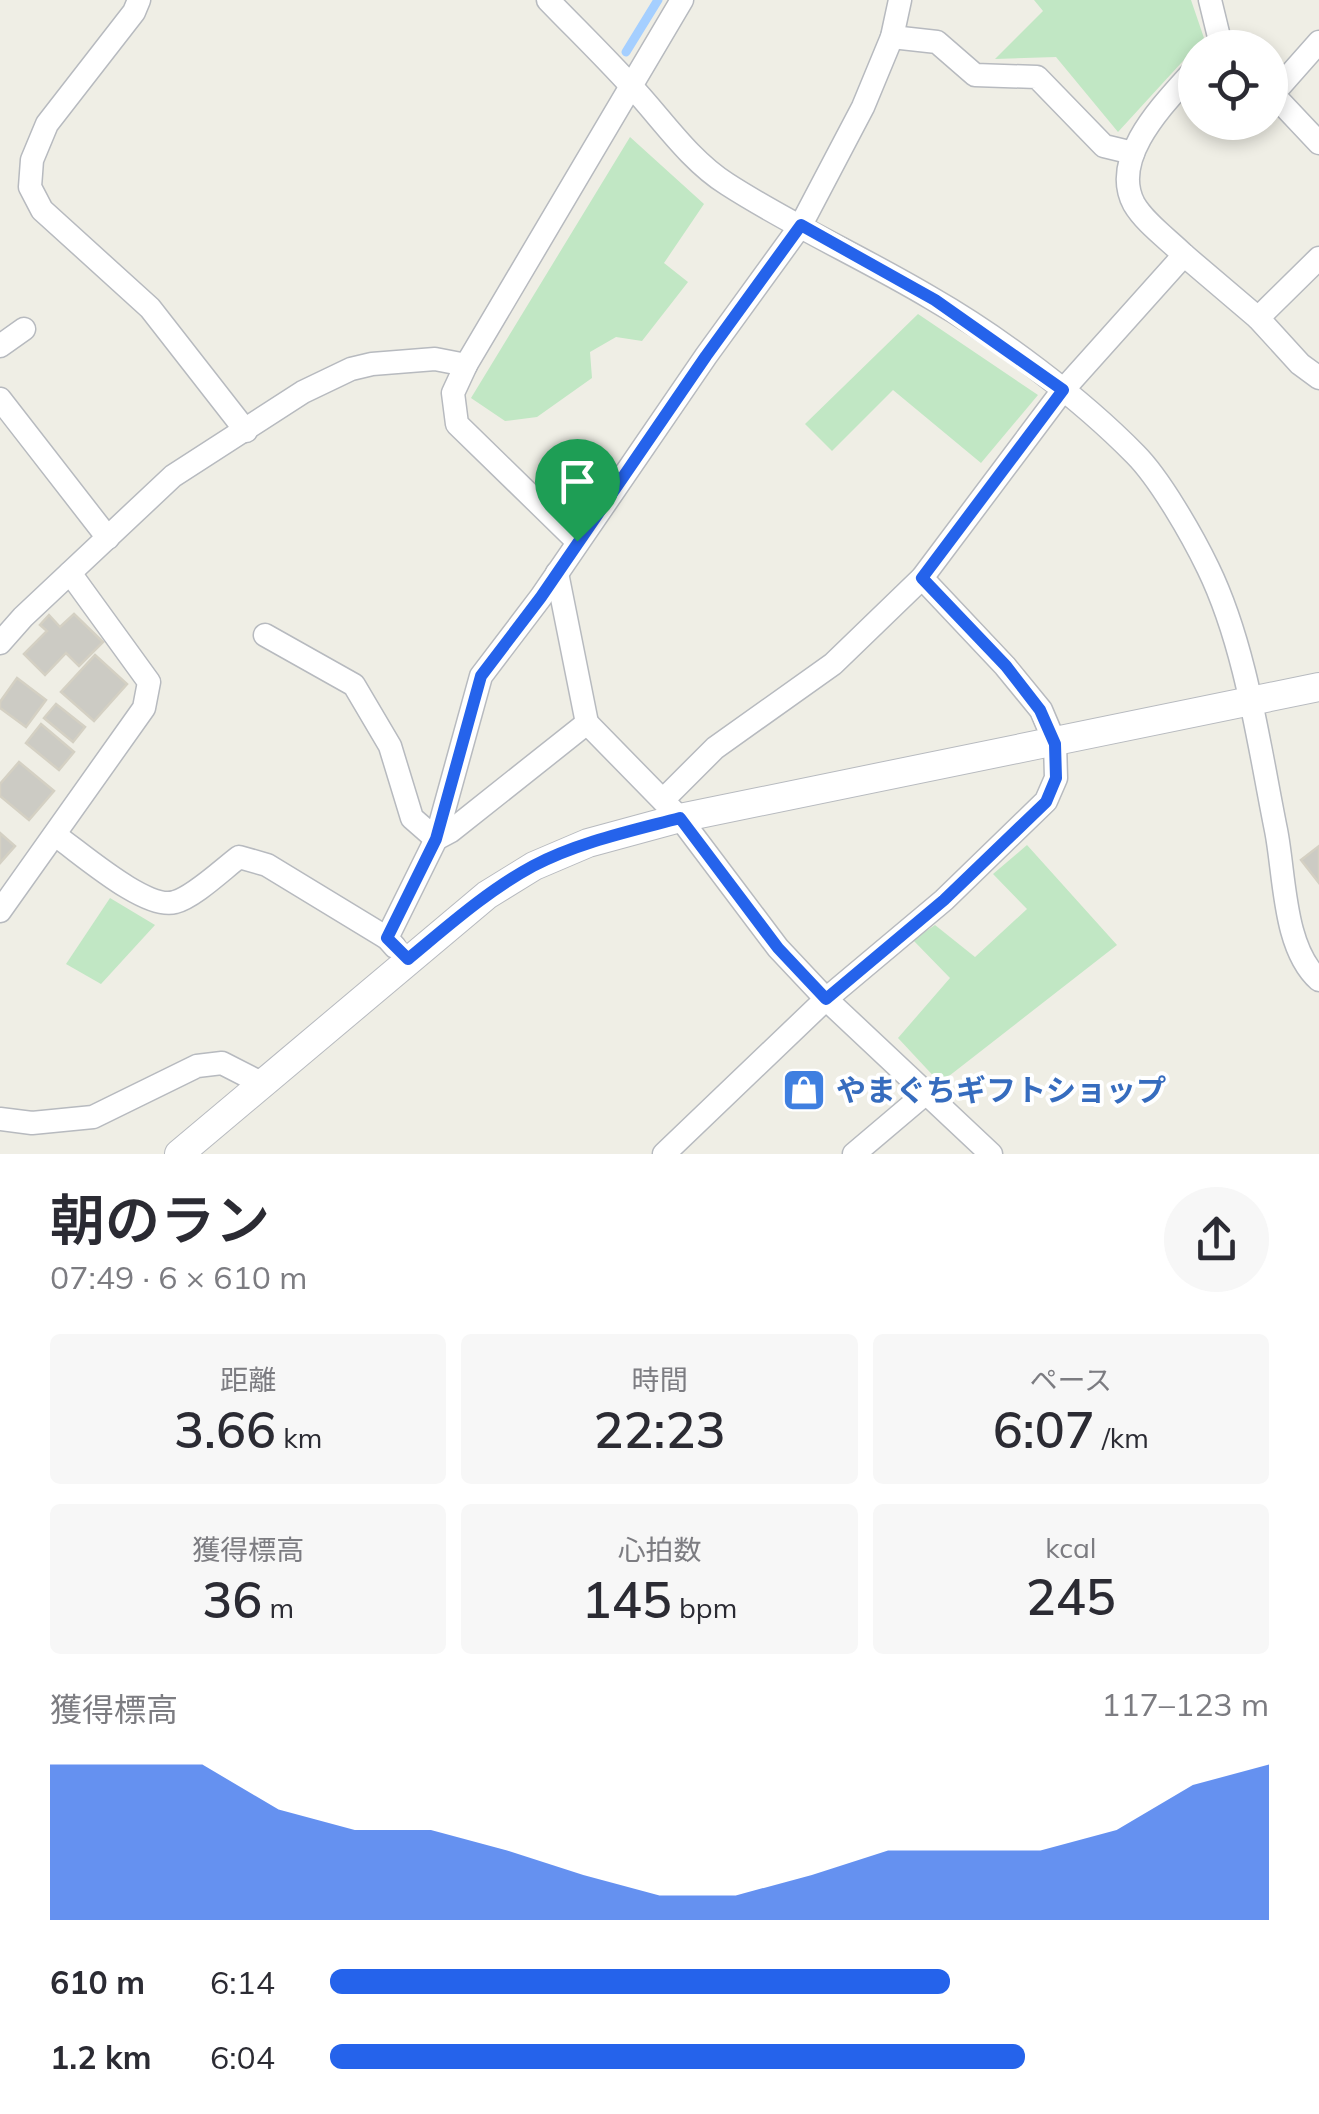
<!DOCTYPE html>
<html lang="ja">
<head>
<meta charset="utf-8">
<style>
	:root { --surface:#fff; --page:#f7f7f7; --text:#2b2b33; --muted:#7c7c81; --accent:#2563eb }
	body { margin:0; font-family:Mulish,"Noto Sans JP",sans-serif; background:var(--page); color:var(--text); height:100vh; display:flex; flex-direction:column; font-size:38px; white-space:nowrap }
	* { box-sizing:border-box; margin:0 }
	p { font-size:32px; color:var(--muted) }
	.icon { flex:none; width:55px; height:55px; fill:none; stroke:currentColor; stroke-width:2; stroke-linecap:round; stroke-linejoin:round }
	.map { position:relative; height:1154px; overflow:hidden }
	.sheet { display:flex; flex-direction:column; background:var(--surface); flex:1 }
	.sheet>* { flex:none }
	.controls { position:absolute; left:1178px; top:30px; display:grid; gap:20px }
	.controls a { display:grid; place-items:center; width:110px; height:110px; border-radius:50%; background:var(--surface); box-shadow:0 5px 15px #0003; font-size:50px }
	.pin { position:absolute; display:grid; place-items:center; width:85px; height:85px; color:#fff; margin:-102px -42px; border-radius:50% 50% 50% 0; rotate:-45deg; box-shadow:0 0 10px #0007 }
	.pin .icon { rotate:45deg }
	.round { display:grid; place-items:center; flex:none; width:105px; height:105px; border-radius:52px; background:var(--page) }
	.overview { display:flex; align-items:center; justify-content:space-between; height:170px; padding:0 50px }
	h1 { font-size:55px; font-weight:600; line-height:75px }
	.metrics { display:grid; grid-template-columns:repeat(3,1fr); gap:15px; height:170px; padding:10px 50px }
	.metrics div { display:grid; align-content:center; border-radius:10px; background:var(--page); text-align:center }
	.metrics b { font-size:50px; font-weight:600 }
	.metrics small { font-size:28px; font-weight:400 }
	.metrics p { font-size:28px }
	.chart { height:280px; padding:20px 50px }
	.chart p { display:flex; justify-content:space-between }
	.chart svg { width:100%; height:180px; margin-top:10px; fill:var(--accent); opacity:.7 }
	ul { padding:0 50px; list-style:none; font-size:32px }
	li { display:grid; grid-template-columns:160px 120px 1fr; align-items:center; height:75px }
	li i { height:25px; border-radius:12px; background:var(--accent) }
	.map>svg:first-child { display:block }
	.green { fill:#c1e7c4 }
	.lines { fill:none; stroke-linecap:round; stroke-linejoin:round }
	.stream { stroke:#a5cfff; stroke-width:9 }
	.building { fill:#cccbc4; stroke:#d4d0c3; stroke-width:2.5 }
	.minor-casing { stroke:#b7babf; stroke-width:25 }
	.tertiary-casing { stroke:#b7babf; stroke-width:30 }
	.minor { stroke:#fff; stroke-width:22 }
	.tertiary { stroke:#fff; stroke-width:28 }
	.route-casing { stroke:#fff; stroke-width:20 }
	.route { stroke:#2563eb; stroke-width:12 }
	.labels { text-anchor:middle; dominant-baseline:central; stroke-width:8; stroke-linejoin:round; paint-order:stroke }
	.shop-label { font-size:30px; font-weight:bold; fill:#366cbe; stroke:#fff; text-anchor:start }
</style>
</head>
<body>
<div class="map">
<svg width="1319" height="1154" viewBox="0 0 1319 1154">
	<rect width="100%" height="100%" fill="#efeee5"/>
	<g class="green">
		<polygon points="1034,0 1191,0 1204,38 1118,132 1056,57 995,59 1043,11"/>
		<polygon points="630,137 704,204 664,263 688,282 642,341 616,337 590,352 592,378 537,417 505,421 471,398"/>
		<polygon points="918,314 1038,395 981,463 893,390 832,451 805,424"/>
		<polygon points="1027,845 1117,945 940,1083 898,1038 950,978 913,940 935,925 975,957 1027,909 993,874"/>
		<polygon points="110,898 155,925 101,984 66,964"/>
	</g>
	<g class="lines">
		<polyline class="stream" points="626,52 658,0"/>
	</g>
	<g class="building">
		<polygon points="74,614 103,642 79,666 66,653 45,675 24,654 47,631 40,625 49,615 60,627"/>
		<polygon points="95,655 127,684 94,721 61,692"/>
		<polygon points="17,678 46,700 26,727 0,708 0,702"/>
		<polygon points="56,704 85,727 73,742 44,718"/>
		<polygon points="41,724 74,752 59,770 26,743"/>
		<polygon points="19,762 54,791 29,820 0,796 0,784"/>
		<polygon points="0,833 15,846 0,863"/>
		<polygon points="1319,846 1319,883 1301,860"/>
	</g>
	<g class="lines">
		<g class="minor-casing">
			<g id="minor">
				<polyline points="139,0 134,12 47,124 32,160 30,187 42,210 150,308 246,431"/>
				<path d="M548,0C576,29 605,57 632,87C662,119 689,160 727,184C792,226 864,258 931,298C999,337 1080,398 1135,454C1160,479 1192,535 1208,568C1246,646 1259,746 1276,830C1285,875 1283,948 1319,980"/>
				<polyline points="1210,0 1220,41 1227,48"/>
				<polyline points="892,37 937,42 975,75 1037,77 1104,146 1133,153"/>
				<polyline points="1270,91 1319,143"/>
				<polyline points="1273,94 1319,42"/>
				<polyline points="1184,255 1258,318 1319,258"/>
				<polyline points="1258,318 1300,364 1319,378"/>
				<polyline points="0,346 24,329"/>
				<polyline points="0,399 108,538"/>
				<polyline points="577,541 457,424 453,393 466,365 682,0"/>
				<polyline points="557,573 587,723"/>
				<polyline points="265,635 354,685 390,746 412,818 436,839"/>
				<polyline points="0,643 23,617 173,476 303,392 351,369 372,364 435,359 466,365"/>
				<path d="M663,800L715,748L833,664L922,578L1063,390L1184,255C1169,240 1145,223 1134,204C1109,157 1166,102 1195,69"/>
				<path d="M55,835C80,852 146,911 175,902C194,897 223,869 239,857L267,865L387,938L395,947"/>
				<polyline points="436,839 451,831 587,723 680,818 778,948 826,999 991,1154"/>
				<polyline points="0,911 144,708 149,682 70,573"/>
				<polyline points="387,938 436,839 481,676 541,597 706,356 801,225 863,107 892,37 900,0"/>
				<polyline points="0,1119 32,1123 93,1117 197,1066 222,1063 263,1084"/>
				<polyline points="664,1154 826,999 944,900 1046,801 1056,778 1055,743 1041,710 1005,666 922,578"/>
				<polyline points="854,1154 926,1093"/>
			</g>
		</g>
		<g class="tertiary-casing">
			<polyline id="tertiary" points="179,1154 487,895 534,866 588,843 680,818 1319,687"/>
		</g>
		<use href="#minor" class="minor"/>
		<use href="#tertiary" class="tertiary"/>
	</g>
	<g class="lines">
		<g class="route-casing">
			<path id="route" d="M801,225L935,300L1063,390L922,578L1006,666L1040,710L1055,744L1056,778L1046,802L944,900L826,999L778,948L680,818C631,831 579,842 533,866C487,891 448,926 408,959L387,938L436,839L481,676L541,597L706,356Z"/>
		</g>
		<use href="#route" class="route"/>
	</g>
	<defs>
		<g id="shop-square" transform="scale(2.25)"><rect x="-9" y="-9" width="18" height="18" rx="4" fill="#3f7fe0" stroke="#fff"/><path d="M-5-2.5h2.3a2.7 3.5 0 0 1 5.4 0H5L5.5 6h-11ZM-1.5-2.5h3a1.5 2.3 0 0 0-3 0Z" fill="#fff"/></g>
	</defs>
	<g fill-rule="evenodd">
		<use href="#shop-square" x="804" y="1090"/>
	</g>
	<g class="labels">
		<g class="shop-label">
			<text x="836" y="1090">やまぐちギフトショップ</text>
		</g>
	</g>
</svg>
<div class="controls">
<a><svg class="icon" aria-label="locate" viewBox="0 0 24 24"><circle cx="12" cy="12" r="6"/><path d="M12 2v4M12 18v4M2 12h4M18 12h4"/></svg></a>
</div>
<div class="pin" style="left:577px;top:541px;background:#1e9e55"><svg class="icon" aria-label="arrive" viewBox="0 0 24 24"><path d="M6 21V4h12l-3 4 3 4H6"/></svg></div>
</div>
<section class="sheet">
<div class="overview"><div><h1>朝のラン</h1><p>07:49 · 6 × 610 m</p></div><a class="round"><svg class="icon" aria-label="share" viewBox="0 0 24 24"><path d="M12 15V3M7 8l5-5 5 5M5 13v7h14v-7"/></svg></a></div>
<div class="metrics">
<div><p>距離</p><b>3.66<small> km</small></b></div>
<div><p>時間</p><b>22:23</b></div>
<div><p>ペース</p><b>6:07<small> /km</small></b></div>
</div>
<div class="metrics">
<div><p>獲得標高</p><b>36<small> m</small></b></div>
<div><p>心拍数</p><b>145<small> bpm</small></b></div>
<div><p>kcal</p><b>245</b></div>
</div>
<div class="chart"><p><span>獲得標高</span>117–123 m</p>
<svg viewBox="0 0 160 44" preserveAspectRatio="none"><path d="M0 44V6L10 6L20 6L30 17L40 22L50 22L60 27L70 33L80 38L90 38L100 33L110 27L120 27L130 27L140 22L150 11L160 6V44z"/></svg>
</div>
<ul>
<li><b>610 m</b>6:14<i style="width:66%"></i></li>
<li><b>1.2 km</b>6:04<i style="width:74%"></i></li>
</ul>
</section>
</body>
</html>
